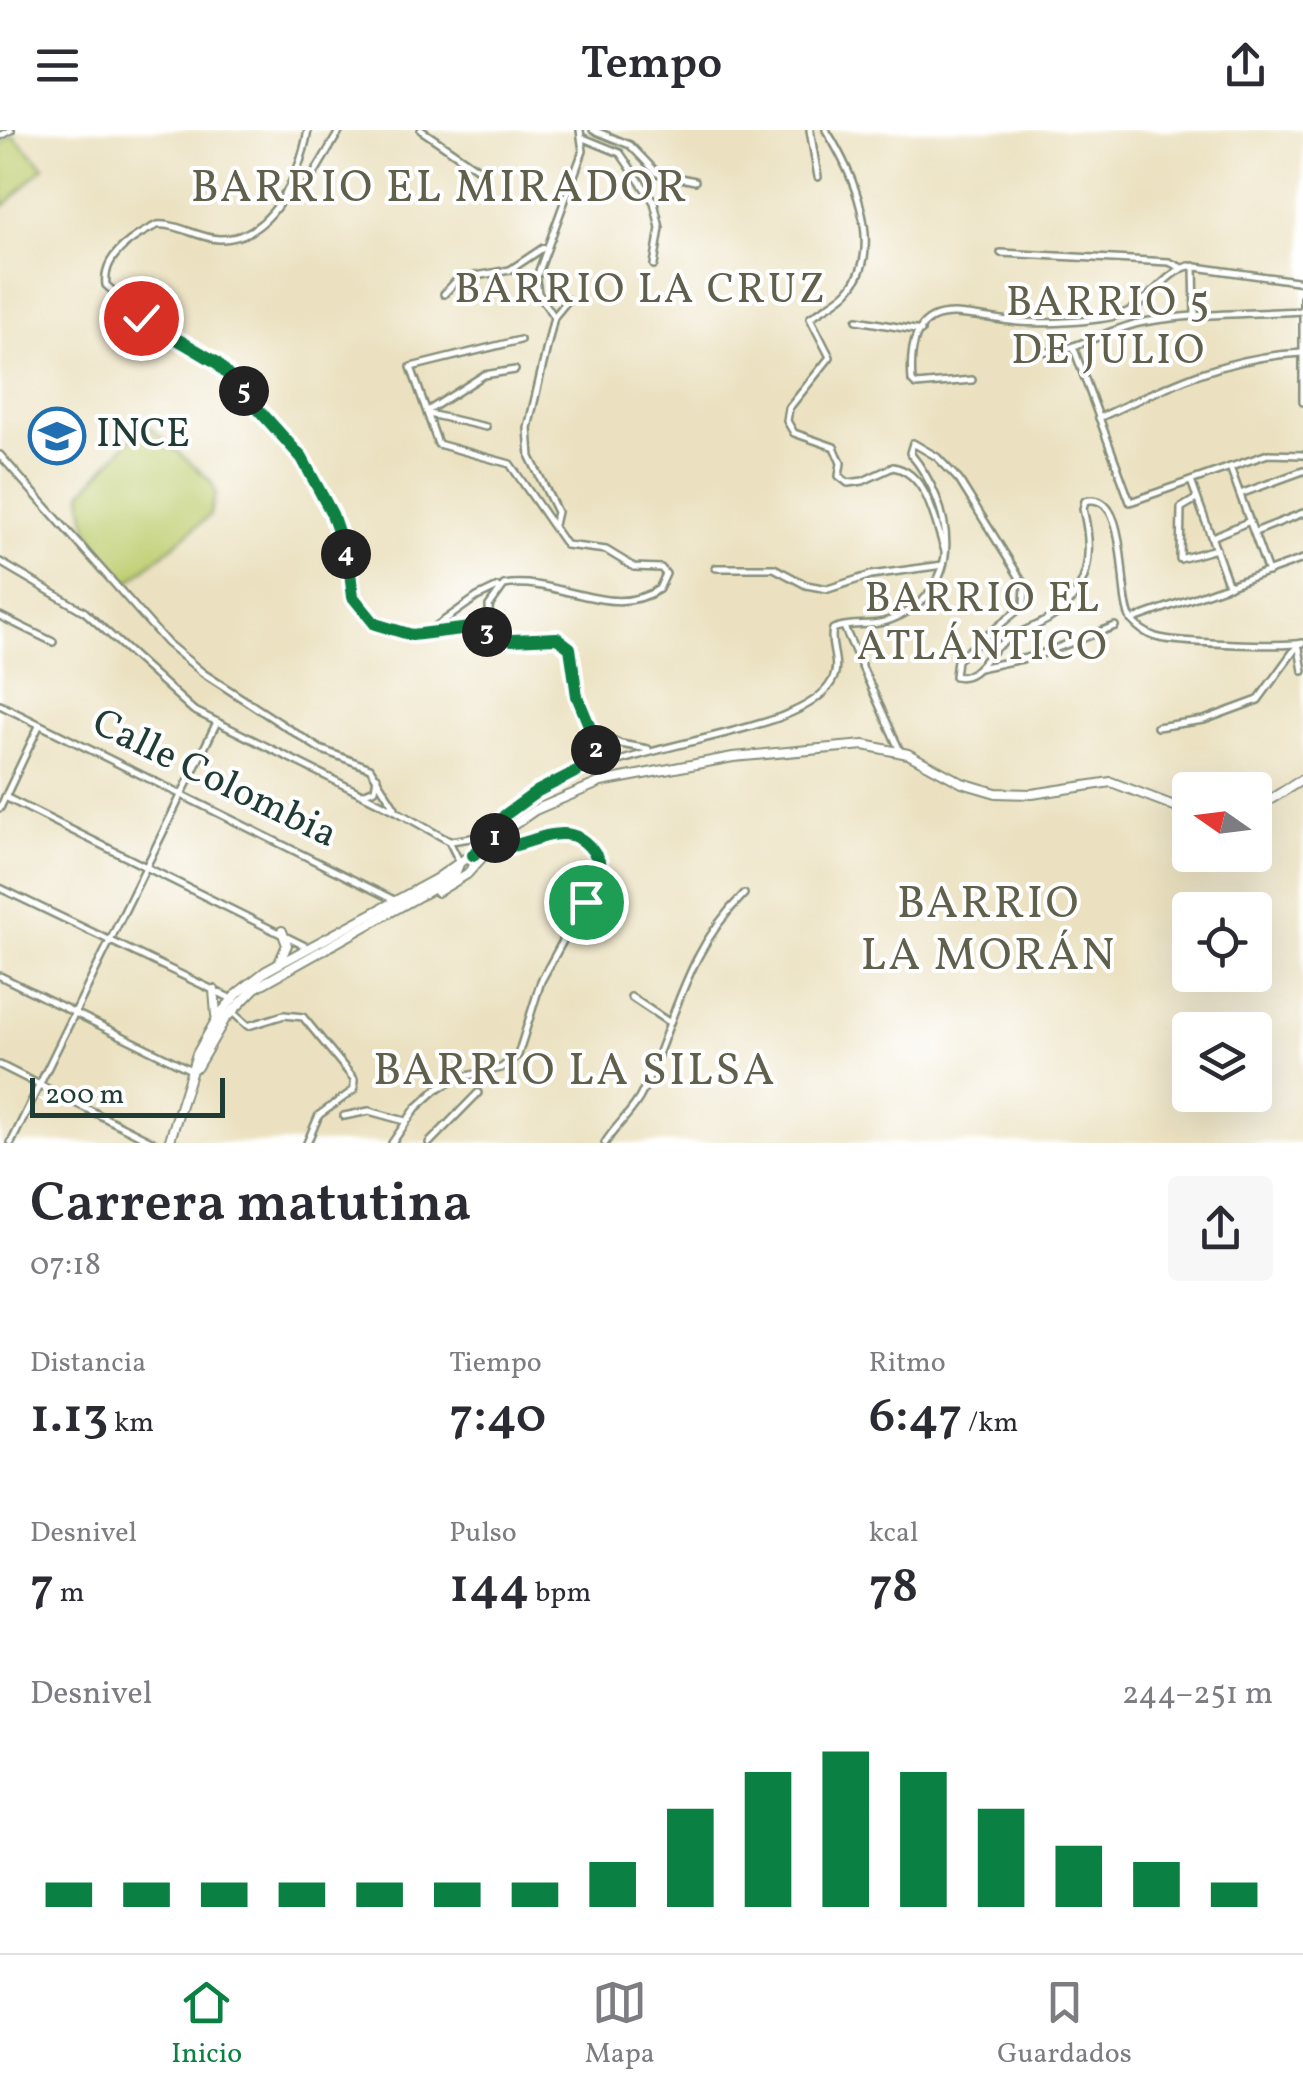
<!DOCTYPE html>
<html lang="es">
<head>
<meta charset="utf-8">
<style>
	:root { --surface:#fff; --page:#f7f7f7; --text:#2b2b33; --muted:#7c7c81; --line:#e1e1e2; --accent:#0b8043 }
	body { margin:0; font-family:Vollkorn,serif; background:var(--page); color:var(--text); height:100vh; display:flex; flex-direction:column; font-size:38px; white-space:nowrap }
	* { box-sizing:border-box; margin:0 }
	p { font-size:32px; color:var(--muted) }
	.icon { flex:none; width:55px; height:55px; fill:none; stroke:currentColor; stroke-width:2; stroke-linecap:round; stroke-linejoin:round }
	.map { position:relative; height:1013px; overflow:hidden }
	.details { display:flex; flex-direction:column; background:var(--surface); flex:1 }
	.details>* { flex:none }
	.needle { width:65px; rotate:284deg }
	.fabs { position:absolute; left:1172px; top:642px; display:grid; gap:20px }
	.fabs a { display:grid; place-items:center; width:100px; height:100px; border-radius:10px; background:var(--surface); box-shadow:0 10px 40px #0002; font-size:50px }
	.scale { position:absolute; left:30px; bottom:25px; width:195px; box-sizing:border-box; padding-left:10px; border:5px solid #1f3d34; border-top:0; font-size:28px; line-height:35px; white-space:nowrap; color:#1f3d34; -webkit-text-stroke:8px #fff; paint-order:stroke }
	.pin { position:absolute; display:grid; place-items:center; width:85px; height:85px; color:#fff; margin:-42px; border:5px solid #fff; border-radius:50%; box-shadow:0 2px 10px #0007 }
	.km { position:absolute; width:50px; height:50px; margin:-25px; border-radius:50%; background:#222; color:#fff; font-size:28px; line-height:50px; text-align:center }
	.round { display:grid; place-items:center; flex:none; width:105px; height:105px; border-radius:10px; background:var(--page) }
	.headline { display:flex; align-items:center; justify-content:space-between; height:170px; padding:0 30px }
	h1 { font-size:55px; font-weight:600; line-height:75px }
	.metrics { display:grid; grid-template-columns:repeat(3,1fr); gap:15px; height:170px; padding:10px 30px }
	.metrics div { display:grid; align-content:center }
	.metrics b { font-size:50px; font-weight:600 }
	.metrics small { font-size:28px; font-weight:400 }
	.metrics p { font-size:28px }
	.chart { height:280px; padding:20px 30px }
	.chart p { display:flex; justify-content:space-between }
	.chart svg { width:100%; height:180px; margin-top:10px; stroke:var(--accent); stroke-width:6 }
	header { display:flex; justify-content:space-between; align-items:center; height:130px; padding:0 30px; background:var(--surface); font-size:45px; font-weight:600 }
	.tabs { display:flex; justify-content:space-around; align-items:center; height:140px; border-top:2px solid var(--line); background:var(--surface); font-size:28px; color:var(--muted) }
	.tabs a { display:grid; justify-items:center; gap:5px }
	.tabs .on { color:var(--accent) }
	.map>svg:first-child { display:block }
	.green { fill:#becd6f; stroke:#6e8552; stroke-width:2.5 }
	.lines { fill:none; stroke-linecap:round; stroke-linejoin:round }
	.minor-casing { stroke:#858f7a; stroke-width:10 }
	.secondary-casing { stroke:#858f7a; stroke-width:12 }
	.minor { stroke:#fff; stroke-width:5 }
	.secondary { stroke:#fff; stroke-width:8 }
	.route-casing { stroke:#fff; stroke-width:20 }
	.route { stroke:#0b8043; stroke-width:12 }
	.labels { text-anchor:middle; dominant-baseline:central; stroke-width:8; stroke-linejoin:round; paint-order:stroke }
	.poi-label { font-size:40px; fill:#1f3d34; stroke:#fff; text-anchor:start }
	.street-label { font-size:40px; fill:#1f3d34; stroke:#fff }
	.neighbourhood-label { font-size:42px; letter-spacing:2.5px; fill:#61604c; stroke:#fff }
	.quarter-label { font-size:45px; letter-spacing:2.5px; fill:#61604c; stroke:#fff }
</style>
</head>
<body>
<header><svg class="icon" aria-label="menu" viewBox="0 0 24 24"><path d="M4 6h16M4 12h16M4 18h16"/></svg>Tempo<svg class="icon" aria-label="share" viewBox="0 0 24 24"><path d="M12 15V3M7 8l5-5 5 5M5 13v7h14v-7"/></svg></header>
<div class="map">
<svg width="1303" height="1013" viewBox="0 0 1303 1013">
	<rect width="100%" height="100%" fill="#fff"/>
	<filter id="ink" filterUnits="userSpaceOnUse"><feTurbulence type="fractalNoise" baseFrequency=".01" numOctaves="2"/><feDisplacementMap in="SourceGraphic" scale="20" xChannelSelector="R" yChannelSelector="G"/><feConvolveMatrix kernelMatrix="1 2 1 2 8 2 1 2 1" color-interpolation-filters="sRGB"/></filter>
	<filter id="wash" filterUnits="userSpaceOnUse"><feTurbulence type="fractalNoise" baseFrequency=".0048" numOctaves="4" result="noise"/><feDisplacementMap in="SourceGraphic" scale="40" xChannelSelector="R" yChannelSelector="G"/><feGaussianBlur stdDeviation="2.25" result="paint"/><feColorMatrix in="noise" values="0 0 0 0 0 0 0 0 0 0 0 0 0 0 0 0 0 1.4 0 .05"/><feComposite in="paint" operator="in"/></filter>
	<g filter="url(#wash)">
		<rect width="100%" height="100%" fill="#ebe1c0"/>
		<g class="green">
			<polygon points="13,5 44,37 3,77 0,15"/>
			<path d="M145,293L211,351L216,364L209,386L129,452C100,420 84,409 82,363Z"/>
		</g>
	</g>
	<g filter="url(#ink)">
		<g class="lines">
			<g class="minor-casing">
				<g id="minor">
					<path d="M308,0C300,45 272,110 219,109C197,108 178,93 157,95C134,106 102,126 106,155L154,197L216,232L302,328L332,384L349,434L353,467L375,494L404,505L462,497L512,510L552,508L566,513L573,525L579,572L596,614L593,628L583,638"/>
					<polyline points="421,0 478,39"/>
					<polyline points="593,0 630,15 657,43 695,51"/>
					<polyline points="810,0 818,47"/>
					<path d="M826,0C851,40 887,118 848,161C839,171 822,179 810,188L830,227L789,278L787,291L794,303L834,317L841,333L839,346L848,353L863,351L893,337C928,343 935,393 945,421"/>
					<polyline points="0,6 11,0"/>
					<polyline points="583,8 620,23 654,72 660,98 654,135"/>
					<polyline points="284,64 298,65 305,59 340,0"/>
					<polyline points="1001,123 1169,132 1182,138"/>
					<polyline points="1194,136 1195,187"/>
					<polyline points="444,164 458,149 510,140 543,118"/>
					<polyline points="1303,167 1303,272"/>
					<polyline points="554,187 538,163 536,149 583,21 580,0"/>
					<polyline points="857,190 921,201"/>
					<polyline points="1073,216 1130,372 1268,324 1303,325"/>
					<path d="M1047,222C1071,222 1113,197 1144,192C1195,183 1250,184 1302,181"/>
					<path d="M972,250L916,255L912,251C905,159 963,187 1018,192C1043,194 1105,192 1127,182C1149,172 1166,142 1189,136L1303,152"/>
					<polyline points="429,280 484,245 515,240"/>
					<polyline points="429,284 486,297"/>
					<path d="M1099,288C1169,255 1223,227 1302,223"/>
					<polyline points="0,325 167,513 203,543 320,619 370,638 395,678"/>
					<polyline points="1230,337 1268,442"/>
					<polyline points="1191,351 1229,456"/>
					<polyline points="1240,364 1303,341"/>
					<polyline points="1196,369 1181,378 1180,429 1216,419"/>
					<polyline points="554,395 557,382 530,327 528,298 554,187 568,170"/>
					<polyline points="1255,402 1303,383"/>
					<polyline points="1212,407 1250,391"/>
					<polyline points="0,432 85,482 193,580 396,681 449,711 459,731"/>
					<polyline points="716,438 774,438 806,455 828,459 871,445 943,435"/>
					<polyline points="0,486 53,512"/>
					<polyline points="1131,490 1303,429"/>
					<polyline points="844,497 900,621"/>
					<polyline points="432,499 477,467 498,457"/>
					<path d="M490,501L489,476L504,455C557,446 611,491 659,459L666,444L661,438L634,437L606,420L566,415L510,334L438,314L411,237L520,210"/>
					<polyline points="1299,518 1303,541"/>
					<polyline points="979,538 1036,526 1115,496"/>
					<polyline points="0,575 396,771"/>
					<polyline points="1157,597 1204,590 1258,570 1298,515"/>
					<polyline points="592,601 621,614 648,619"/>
					<polyline points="365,663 375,659 377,647"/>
					<polyline points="5,667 309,818"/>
					<polyline points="0,678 39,596"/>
					<polyline points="451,711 484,706"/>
					<path d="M477,718C557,602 795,620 832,551C842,533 828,516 833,499C850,492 870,497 887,491C969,463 954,376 910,323L913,313L937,327L959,350L1025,456L1024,475L957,530L955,546C975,551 985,527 998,516C1013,504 1031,499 1047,490C1091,464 1094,423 1083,379L1085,371C1131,359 1117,466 1131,489C1136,497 1147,504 1156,507C1175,513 1284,517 1303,513"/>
					<polyline points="0,758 232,869"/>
					<polyline points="0,846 191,940"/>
					<polyline points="631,867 667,891"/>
					<polyline points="231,881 248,896 284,885 303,887 354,949 354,960 319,985 307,1013"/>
					<polyline points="0,935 155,1013"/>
					<polyline points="344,986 369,981 405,991"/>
					<polyline points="11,1013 217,592"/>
					<path d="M392,1013L416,978L437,959L458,948L501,938L518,925L541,851L600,743L595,724C558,681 533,721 491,718"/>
					<polyline points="429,1013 478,963"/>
					<path d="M605,1013C615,996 634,981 642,963C675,892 685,822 744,764"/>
				</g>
			</g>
			<g class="secondary-casing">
				<g id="secondary">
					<polyline points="1255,679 1303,649"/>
					<polyline points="437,762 467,744 494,714"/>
					<polyline points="279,833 287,815 282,801"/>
					<polyline points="214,860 216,885"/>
					<polyline points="197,937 225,889 255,858 439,755 455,744 459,734"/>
					<polyline points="169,1013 197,924 219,885 239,862 266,841 436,749 535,680 601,652 733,627 864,615 908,624 962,653 996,663 1032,664 1111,652 1190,682"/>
				</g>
			</g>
			<use href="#minor" class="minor"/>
			<use href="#secondary" class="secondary"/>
		</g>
	</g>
	<g class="lines" filter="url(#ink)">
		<g class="route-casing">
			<path id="route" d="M141,188L216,232L302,328L332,384L349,434L353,467L375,494L412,505L470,498L512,510L557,508L570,518L577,566L595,610L596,623L587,636L538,661L505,685L473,725L501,702L491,718C531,721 571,677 599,731L600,742L586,772"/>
		</g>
		<use href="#route" class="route"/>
	</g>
	<defs>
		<g id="university-ring" transform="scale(2.875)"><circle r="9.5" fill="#fff" stroke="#1f6fb2" stroke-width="1.5"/><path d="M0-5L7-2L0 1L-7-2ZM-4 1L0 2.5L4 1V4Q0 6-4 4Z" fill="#1f6fb2"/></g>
	</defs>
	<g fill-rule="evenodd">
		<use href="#university-ring" x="57" y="306"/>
	</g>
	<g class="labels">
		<g class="poi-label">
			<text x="96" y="306">INCE</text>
		</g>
		<g class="street-label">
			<text transform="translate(214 650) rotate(26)">Calle Colombia</text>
		</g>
		<g class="neighbourhood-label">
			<text x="641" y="161">BARRIO LA CRUZ</text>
			<text x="1109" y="174">BARRIO 5<tspan x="1109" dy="48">DE JULIO</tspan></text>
			<text x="983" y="470">BARRIO EL<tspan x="983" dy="48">ATLÁNTICO</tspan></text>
		</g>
		<g class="quarter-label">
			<text x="440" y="59">BARRIO EL MIRADOR</text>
			<text x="989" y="775">BARRIO<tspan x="989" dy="52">LA MORÁN</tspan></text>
			<text x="575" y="942">BARRIO LA SILSA</text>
		</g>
	</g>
</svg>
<div class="fabs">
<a><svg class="needle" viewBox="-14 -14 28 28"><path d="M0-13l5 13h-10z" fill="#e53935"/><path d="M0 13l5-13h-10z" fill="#7c7c81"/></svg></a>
<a><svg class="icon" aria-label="locate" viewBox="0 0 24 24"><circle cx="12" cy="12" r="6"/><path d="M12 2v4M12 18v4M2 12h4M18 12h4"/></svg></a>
<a><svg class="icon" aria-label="layers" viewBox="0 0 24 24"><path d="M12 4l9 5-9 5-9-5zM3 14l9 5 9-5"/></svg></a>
</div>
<div class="scale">200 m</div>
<div class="pin" style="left:586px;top:772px;background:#1e9e55"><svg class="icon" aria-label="arrive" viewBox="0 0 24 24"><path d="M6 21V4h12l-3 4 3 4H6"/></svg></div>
<div class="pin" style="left:141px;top:188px;background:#d93025"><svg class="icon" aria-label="check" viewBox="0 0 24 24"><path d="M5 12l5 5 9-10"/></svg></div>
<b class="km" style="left:495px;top:708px">1</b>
<b class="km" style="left:596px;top:620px">2</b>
<b class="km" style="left:487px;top:502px">3</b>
<b class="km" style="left:346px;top:424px">4</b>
<b class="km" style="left:244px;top:261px">5</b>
</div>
<section class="details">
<div class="headline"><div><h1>Carrera matutina</h1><p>07:18</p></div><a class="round"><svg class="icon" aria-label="share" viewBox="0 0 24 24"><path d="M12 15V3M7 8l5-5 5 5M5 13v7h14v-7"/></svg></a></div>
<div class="metrics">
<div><p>Distancia</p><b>1.13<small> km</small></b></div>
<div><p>Tiempo</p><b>7:40</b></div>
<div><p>Ritmo</p><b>6:47<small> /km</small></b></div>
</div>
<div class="metrics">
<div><p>Desnivel</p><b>7<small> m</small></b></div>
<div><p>Pulso</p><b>144<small> bpm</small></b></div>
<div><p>kcal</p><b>78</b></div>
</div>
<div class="chart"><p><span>Desnivel</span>244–251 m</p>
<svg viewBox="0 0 160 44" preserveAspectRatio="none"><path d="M5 44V38M15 44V38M25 44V38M35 44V38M45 44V38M55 44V38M65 44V38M75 44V33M85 44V20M95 44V11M105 44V6M115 44V11M125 44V20M135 44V29M145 44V33M155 44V38"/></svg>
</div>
</section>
<nav class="tabs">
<a class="on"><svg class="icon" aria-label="home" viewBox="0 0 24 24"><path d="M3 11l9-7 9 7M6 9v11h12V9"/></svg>Inicio</a>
<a><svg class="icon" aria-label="map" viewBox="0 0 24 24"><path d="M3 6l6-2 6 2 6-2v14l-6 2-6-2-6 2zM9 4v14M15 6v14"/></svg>Mapa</a>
<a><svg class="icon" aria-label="saved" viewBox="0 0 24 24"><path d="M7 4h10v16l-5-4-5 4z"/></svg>Guardados</a>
</nav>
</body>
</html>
